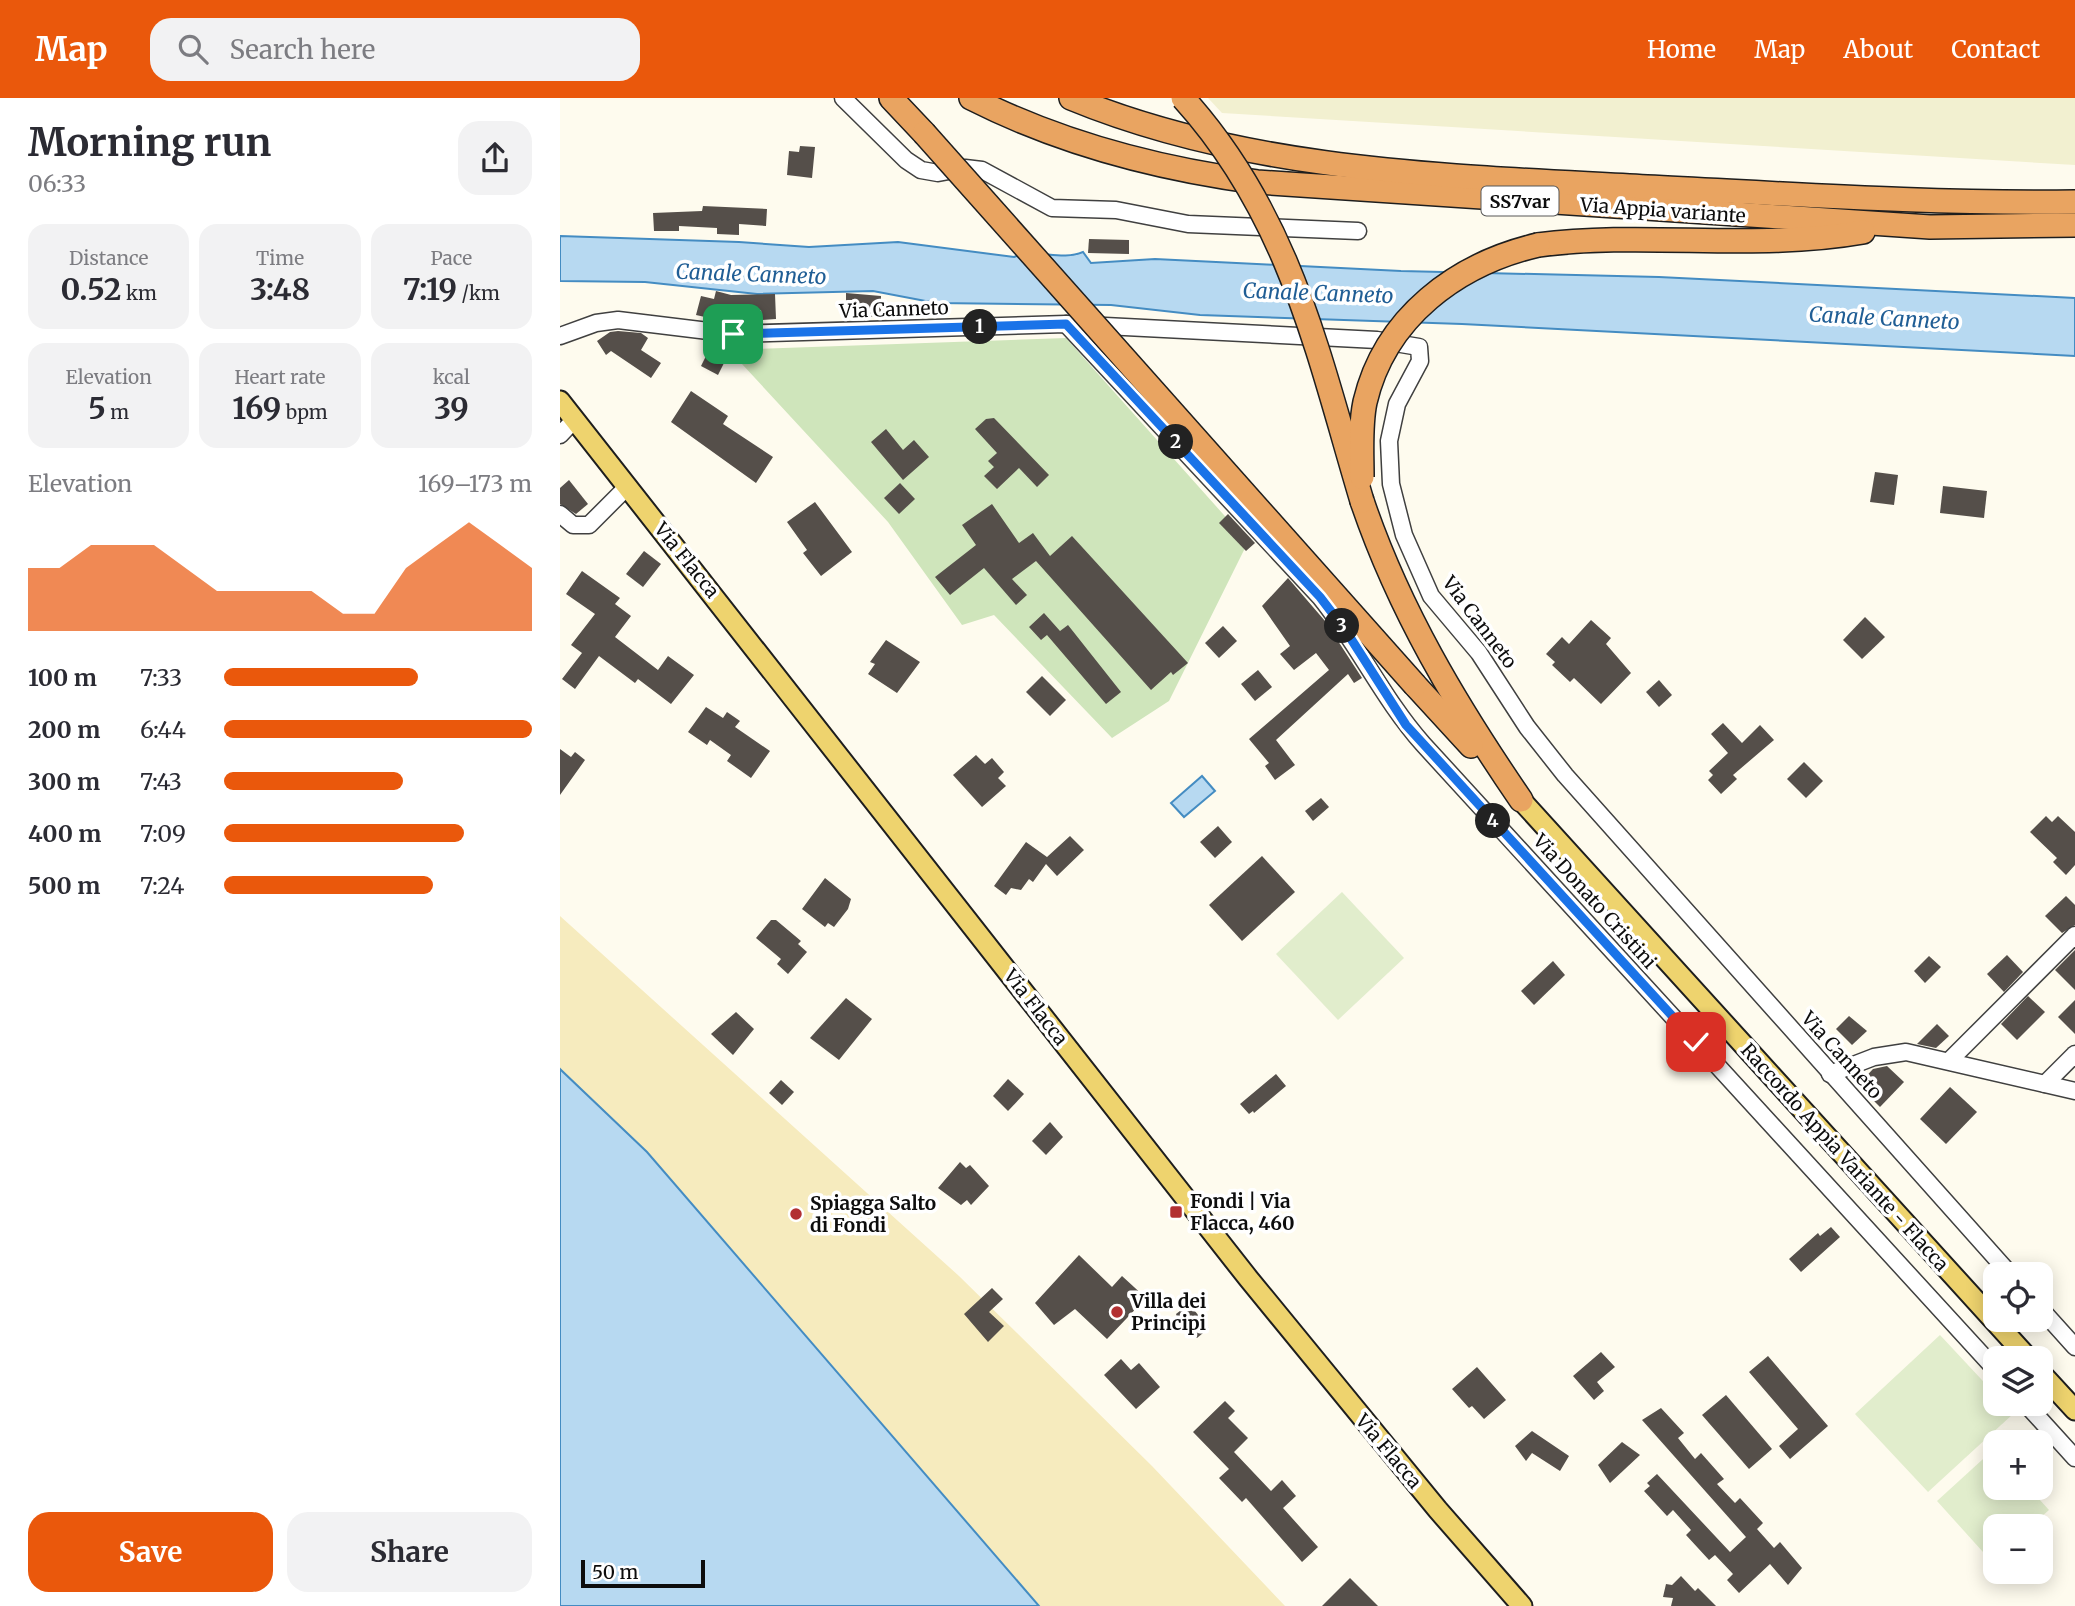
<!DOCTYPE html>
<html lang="en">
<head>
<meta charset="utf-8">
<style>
	:root { --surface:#fff; --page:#f2f2f3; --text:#2b2b33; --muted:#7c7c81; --accent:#ea580c }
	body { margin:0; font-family:Merriweather,serif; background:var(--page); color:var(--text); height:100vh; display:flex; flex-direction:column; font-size:26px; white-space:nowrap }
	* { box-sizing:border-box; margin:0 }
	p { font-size:23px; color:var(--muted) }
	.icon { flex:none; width:38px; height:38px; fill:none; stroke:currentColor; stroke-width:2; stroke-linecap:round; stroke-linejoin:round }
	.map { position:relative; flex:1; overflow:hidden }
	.panel { display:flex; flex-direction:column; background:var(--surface); width:560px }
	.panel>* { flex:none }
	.fabs { position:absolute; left:1423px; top:1164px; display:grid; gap:14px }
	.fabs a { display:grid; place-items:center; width:70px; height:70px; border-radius:14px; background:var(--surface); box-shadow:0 4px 18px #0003; font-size:35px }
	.scale { position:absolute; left:21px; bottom:18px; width:124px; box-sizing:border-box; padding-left:7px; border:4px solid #0d0d0d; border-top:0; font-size:19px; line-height:24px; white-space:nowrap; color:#0d0d0d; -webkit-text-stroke:5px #fff; paint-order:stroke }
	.pin { position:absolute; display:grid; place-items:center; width:60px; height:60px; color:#fff; margin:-30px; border-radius:14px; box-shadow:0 4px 10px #0006 }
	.km { position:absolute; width:35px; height:35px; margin:-18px; border-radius:50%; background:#222; color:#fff; font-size:19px; line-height:35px; text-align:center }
	.round { display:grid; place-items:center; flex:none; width:74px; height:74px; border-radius:21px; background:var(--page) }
	.head { display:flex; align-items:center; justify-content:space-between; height:119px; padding:0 28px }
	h1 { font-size:38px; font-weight:700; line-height:52px }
	.stats { display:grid; grid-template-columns:repeat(3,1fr); gap:10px; height:119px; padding:7px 28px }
	.stats div { display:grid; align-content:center; border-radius:18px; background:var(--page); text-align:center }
	.stats b { font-size:30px; font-weight:700 }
	.stats small { font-size:19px; font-weight:400 }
	.stats p { font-size:19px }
	.chart { height:196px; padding:14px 28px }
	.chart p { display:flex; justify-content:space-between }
	.chart svg { width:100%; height:126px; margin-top:7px; fill:var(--accent); opacity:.7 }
	.cta { display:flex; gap:14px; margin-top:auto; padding:14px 28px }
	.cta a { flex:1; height:80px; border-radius:21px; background:var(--accent); color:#fff; font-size:28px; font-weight:700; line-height:80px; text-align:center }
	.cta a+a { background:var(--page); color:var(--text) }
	ul { padding:0 28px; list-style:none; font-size:23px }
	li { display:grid; grid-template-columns:112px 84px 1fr; align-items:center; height:52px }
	li i { height:18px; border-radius:9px; background:var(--accent) }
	header { display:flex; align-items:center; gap:42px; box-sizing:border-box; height:98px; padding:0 35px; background:var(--accent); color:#fff }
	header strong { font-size:33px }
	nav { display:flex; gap:38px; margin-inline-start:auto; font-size:24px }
	.search { width:490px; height:63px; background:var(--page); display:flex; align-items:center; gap:18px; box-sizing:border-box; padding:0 24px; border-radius:21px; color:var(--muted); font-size:26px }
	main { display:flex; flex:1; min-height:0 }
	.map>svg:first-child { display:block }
	.farmland { fill:#f2f0d0 }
	.green { fill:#cfe5bb }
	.sand { fill:#f6ebbe }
	.pitch { fill:#e1edcc }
	.water { fill:#b7d9f1; stroke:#448cc2; stroke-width:2 }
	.building { fill:#554f4a }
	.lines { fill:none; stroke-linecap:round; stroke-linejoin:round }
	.minor-casing { stroke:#404040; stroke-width:19 }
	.major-casing { stroke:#1e1e1e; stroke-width:23 }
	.highway-casing { stroke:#1e1e1e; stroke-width:26 }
	.minor { stroke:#fff; stroke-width:16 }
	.major { stroke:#eed36e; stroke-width:19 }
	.highway { stroke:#e9a461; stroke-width:23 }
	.highway-bridge-casing { stroke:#1e1e1e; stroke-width:26; stroke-linecap:butt }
	.highway-bridge { stroke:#e9a461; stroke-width:23 }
	.route-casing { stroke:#fff; stroke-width:14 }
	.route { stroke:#1a73e8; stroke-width:9 }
	.poi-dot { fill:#b23032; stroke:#fff; stroke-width:2.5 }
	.labels { text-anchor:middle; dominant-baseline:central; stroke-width:7; stroke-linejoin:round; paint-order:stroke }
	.shield { fill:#fff; stroke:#565656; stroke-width:2 }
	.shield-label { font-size:18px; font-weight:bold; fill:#0d0d0d }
	.street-label { font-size:19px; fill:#0d0d0d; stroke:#fff }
	.poi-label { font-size:19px; font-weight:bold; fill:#0d0d0d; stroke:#fff; text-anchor:start }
	.water-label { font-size:21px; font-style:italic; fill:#205e95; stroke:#fff }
</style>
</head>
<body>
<header>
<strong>Map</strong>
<div class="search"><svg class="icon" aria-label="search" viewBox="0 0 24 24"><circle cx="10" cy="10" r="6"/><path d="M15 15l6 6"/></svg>Search here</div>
<nav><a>Home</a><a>Map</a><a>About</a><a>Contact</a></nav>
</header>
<main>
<section class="panel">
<div class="head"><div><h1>Morning run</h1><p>06:33</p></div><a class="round"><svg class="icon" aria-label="share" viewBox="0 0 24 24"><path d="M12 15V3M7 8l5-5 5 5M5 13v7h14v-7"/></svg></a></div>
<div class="stats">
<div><p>Distance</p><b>0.52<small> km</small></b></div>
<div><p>Time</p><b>3:48</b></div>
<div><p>Pace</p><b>7:19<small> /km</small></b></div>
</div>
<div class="stats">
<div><p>Elevation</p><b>5<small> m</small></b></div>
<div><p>Heart rate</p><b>169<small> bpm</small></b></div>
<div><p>kcal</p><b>39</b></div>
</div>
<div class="chart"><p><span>Elevation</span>169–173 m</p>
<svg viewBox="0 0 160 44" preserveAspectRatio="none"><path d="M0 44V22L10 22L20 14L30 14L40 14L50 22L60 30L70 30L80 30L90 30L100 38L110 38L120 22L130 14L140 6L150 14L160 22V44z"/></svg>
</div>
<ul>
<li><b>100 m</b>7:33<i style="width:63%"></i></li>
<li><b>200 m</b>6:44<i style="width:100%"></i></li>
<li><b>300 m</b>7:43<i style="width:58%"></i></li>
<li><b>400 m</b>7:09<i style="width:78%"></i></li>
<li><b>500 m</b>7:24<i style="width:68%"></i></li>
</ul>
<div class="cta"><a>Save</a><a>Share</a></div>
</section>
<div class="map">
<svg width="1515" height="1508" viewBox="0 0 1515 1508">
	<rect width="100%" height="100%" fill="#fefbee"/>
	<polygon class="farmland" points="648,0 1515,0 1515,67 662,15"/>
	<polygon class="green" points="506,240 688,444 609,603 552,640 434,517 402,527 328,424 169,252"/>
	<polygon class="sand" points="0,818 399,1178 592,1368 725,1508 479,1508 87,1054 0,971"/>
	<g class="pitch">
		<polygon points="782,794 844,860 778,922 716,856"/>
		<polygon points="1380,1237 1435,1296 1435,1306 1443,1306 1453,1316 1368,1394 1295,1316"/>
		<polygon points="1434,1351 1435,1390 1469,1390 1489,1412 1471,1428 1435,1428 1435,1461 1432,1464 1377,1403"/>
	</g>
	<g class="water">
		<path d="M0,138L179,144L249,149L338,144L454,159C476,149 500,164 523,154L531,165L595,161L841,173L1099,179L1515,200V258L902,226L640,217L551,207L376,205L313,193L197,196L85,184L0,183Z"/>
		<polygon points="642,678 655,693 624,719 611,705"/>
		<polygon points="0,971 87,1054 479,1508 0,1508"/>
	</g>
	<g class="building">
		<polygon points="240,48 255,49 252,80 227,77 229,53 239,54"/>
		<polygon points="143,108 207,111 206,128 179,126 179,137 157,136 157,130 119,128 119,133 94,133 93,115 142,113"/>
		<polygon points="529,141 569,142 569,156 528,155"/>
		<polygon points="156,193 171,197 215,196 216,221 202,222 201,212 170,212 167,224 136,217 141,198 154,201"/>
		<polygon points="286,195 321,198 321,219 286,219"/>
		<polygon points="58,233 81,235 88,240 81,252 101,265 91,280 51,253 46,257 37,243 50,234"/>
		<polygon points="149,252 166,261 158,277 141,268"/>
		<polygon points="131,293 168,318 163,326 213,359 196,385 111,324"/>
		<polygon points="434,320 489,377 477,389 459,370 437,391 424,378 434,369 428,363 437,355 415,331 426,321"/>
		<polygon points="326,331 343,352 354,342 369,359 343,382 311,344"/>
		<polygon points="1315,374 1338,377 1334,407 1310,404"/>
		<polygon points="9,382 28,406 16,416 0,406 0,390"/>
		<polygon points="340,385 355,401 339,416 324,400"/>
		<polygon points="1383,388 1427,393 1424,420 1380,415"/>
		<polygon points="255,404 292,454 261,478 243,455 247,452 227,424"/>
		<polygon points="432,406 459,445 473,435 490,458 512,438 628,565 613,577 611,574 591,592 476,463 452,481 467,497 456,507 424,470 390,497 375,479 416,447 402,427"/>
		<polygon points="668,416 695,445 686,453 659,425"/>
		<polygon points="84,453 101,466 83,489 66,476"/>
		<polygon points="22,473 60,500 55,506 71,518 55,539 98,572 108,558 134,577 111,606 78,581 75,585 39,558 15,591 2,581 22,555 11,547 35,516 6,496"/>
		<polygon points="728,480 765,523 802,580 794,585 788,576 716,642 735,667 715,682 705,668 709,665 689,641 769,572 756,555 734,572 720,556 730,548 702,508"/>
		<polygon points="484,515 500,533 508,527 561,594 546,606 487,537 481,542 469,529"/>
		<polygon points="1305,519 1325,539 1302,561 1283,542"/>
		<polygon points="1031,522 1051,540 1046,546 1071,575 1041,606 1014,580 1010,584 992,567 995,564 986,556 1002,539 1009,546"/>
		<polygon points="663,528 677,543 659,560 645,545"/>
		<polygon points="326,542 360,564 337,595 308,576 315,566 310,564"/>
		<polygon points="698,572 712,589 695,603 681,586"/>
		<polygon points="482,578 506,602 490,618 466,594"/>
		<polygon points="1099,582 1112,597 1099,609 1086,594"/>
		<polygon points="146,609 163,620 167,614 180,623 175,629 210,653 191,680 167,663 171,657 150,642 147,647 128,634"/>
		<polygon points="1163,625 1182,645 1200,627 1214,642 1173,677 1177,681 1161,696 1148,682 1153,677 1149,673 1168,655 1151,636"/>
		<polygon points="0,651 11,659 15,654 25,662 0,697"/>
		<polygon points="416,657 425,666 432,660 444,674 438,680 446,688 422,709 393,677"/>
		<polygon points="1244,664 1263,683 1246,700 1227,681"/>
		<polygon points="761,700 769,709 753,723 745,713"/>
		<polygon points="1486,718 1492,724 1498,718 1515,734 1515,767 1506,777 1493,764 1497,760 1470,734"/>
		<polygon points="658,728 672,744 655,760 640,744"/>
		<polygon points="510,738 524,752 497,778 486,766 473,784 469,781 461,792 451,790 446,797 434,788 466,744 487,759"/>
		<polygon points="702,758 735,794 682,843 649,807"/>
		<polygon points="265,780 291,801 288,811 274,829 268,825 265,829 242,811"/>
		<polygon points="1506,798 1515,807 1515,827 1502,835 1485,818"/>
		<polygon points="211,822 216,822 241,843 238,846 247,854 228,876 217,866 221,861 196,840"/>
		<polygon points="1515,852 1515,892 1495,872"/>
		<polygon points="1447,857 1463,874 1444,894 1427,876"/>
		<polygon points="1369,858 1381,869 1365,885 1354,873"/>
		<polygon points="993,863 1005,877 974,907 961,893"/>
		<polygon points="1468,898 1485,914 1457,942 1441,926"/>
		<polygon points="286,900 312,921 279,962 250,940"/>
		<polygon points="1515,902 1515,936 1498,919"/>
		<polygon points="176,914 194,931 173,957 151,936"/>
		<polygon points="1289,918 1307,933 1292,947 1276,931"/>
		<polygon points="1377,926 1389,938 1376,950 1357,946"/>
		<polygon points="1327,968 1344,984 1320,1009 1298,987 1313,971"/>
		<polygon points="716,976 726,988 694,1015 693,1013 689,1016 680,1006"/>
		<polygon points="448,981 464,996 448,1013 433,998"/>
		<polygon points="221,982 234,994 222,1007 209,995"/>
		<polygon points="1390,989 1417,1014 1386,1046 1360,1021"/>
		<polygon points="490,1024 503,1039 486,1057 472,1043"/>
		<polygon points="400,1064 406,1070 410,1067 429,1088 411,1107 407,1102 401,1107 378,1090"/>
		<polygon points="1271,1129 1280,1139 1241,1174 1229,1161 1258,1135 1260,1138"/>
		<polygon points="519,1157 552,1189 562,1178 586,1200 547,1241 515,1211 494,1227 475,1205"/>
		<polygon points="432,1190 443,1201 429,1214 444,1228 428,1244 404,1216"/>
		<polygon points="629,1206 649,1230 637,1240 622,1232 616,1216"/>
		<polygon points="1041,1254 1055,1269 1037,1284 1044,1293 1034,1302 1013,1278"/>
		<polygon points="1208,1258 1268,1328 1230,1361 1219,1348 1238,1331 1189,1274"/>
		<polygon points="561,1261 571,1272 579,1265 600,1289 576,1311 544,1277"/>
		<polygon points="917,1269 946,1302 924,1321 912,1308 909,1310 892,1291"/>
		<polygon points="1166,1297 1212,1351 1189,1371 1142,1317"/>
		<polygon points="665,1303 675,1313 668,1320 688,1340 674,1354 711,1393 722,1382 736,1398 723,1410 758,1449 742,1464 686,1400 682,1404 659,1380 669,1371 633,1334"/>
		<polygon points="1101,1310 1124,1335 1118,1340 1135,1361 1141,1355 1164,1381 1157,1386 1175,1405 1180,1400 1203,1425 1197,1431 1214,1450 1220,1444 1242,1470 1228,1487 1210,1466 1179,1495 1167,1482 1173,1476 1155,1457 1149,1462 1126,1437 1131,1432 1113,1412 1107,1418 1084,1393 1090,1388 1087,1385 1097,1376 1170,1454 1186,1439 1082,1322"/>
		<polygon points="972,1333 1009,1358 1000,1373 972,1355 966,1363 955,1348"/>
		<polygon points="1062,1344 1080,1357 1050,1385 1038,1367"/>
		<polygon points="1121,1478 1135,1493 1138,1490 1156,1508 1111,1508 1113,1500 1103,1499 1106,1486 1112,1487"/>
		<polygon points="790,1480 818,1508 762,1508"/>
	</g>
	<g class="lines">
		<g class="minor-casing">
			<g id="minor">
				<polyline points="283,0 346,62 361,72 378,75 405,70 422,72 492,110 556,112 628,126 798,133"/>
				<path d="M506,226L760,499C798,546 823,601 863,646L1435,1271"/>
				<polyline points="0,238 36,225 58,222 173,236 506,226 817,242 859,249 860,263 837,306 829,343 831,386 844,437 871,498 919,555 967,629 1005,677 1450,1176"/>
				<polyline points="0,337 15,321"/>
				<polyline points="0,416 13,427 29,427 68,388"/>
				<polyline points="1389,963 1515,837"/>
				<polyline points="1270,976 1314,959 1346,954 1515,993"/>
				<polyline points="1485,986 1515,956"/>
				<polyline points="1480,1210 1515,1249"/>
				<polyline points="1466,1306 1515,1360"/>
			</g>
		</g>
		<g class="major-casing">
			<g id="major">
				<polyline points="0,303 688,1180 878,1412 962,1508"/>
				<polyline points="961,702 1468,1260"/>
				<polyline points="1480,1274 1515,1312"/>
			</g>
		</g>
		<g class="highway-casing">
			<g id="highway">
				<polyline points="331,0 364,35"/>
				<path d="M411,0C500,45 599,71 697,84L1370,129L1515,127"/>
				<path d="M511,0C693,75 893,78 1087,89C1229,96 1373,106 1515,104"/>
				<path d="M978,147C1086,133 1195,153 1303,134"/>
				<path d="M802,403C839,512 896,607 961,702"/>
				<polyline points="855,587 911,648"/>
			</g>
		</g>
		<use href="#minor" class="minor"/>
		<use href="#major" class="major"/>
		<use href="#highway" class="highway"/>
		<g class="highway-bridge-casing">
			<g id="highway-bridge">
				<path d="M623,0C730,118 758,256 802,403"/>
				<polyline points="364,35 855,587"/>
				<path d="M802,379C802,354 800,328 805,304C825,219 897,166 978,147"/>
			</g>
		</g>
		<use href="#highway-bridge" class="highway-bridge"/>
	</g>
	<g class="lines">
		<g class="route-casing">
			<polyline id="route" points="173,236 506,226 760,499 786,533 846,627 1136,944"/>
		</g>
		<use href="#route" class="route"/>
	</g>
	<g class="poi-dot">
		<rect x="609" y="1107" width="14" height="14" rx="3.5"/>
		<circle cx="236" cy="1116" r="7"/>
		<circle cx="557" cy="1214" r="7"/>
	</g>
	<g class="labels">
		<rect class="shield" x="921.5" y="88.5" width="77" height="29" rx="5"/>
		<g class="shield-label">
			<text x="960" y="103">SS7var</text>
		</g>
		<g class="street-label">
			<text transform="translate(1103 112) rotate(4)">Via Appia variante</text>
			<text transform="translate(334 211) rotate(-2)">Via Canneto</text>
			<text transform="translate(127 462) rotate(51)">Via Flacca</text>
			<text transform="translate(920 524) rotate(53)">Via Canneto</text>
			<text transform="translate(1035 803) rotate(48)">Via Donato Cristini</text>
			<text transform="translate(476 909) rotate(52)">Via Flacca</text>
			<text transform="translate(1282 957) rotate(48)">Via Canneto</text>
			<text transform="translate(1285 1059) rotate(48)">Raccordo Appia Variante - Flacca</text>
			<text transform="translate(829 1353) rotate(50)">Via Flacca</text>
		</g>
		<g class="poi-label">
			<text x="630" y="1103">Fondi | Via<tspan x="630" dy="22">Flacca, 460</tspan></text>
			<text x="250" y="1105">Spiagga Salto<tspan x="250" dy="22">di Fondi</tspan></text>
			<text x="571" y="1203">Villa dei<tspan x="571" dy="22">Principi</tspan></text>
		</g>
		<g class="water-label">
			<text transform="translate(191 176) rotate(2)">Canale Canneto</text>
			<text transform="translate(758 195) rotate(2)">Canale Canneto</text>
			<text transform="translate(1324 220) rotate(3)">Canale Canneto</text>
		</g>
	</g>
</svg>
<div class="fabs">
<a><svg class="icon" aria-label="locate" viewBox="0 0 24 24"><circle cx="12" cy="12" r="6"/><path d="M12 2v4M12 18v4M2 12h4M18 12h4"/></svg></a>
<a><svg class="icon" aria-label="layers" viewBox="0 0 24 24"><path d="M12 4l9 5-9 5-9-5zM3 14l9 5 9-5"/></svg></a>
<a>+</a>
<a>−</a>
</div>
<div class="scale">50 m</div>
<div class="pin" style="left:173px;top:236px;background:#1e9e55"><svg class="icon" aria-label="arrive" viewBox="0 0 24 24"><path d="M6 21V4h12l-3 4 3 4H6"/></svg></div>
<div class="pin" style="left:1136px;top:944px;background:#d93025"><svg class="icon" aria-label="check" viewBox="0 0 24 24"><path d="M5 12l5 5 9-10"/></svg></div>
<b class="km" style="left:420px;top:229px">1</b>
<b class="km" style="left:616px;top:344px">2</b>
<b class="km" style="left:782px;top:528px">3</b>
<b class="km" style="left:933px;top:723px">4</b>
</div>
</main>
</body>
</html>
